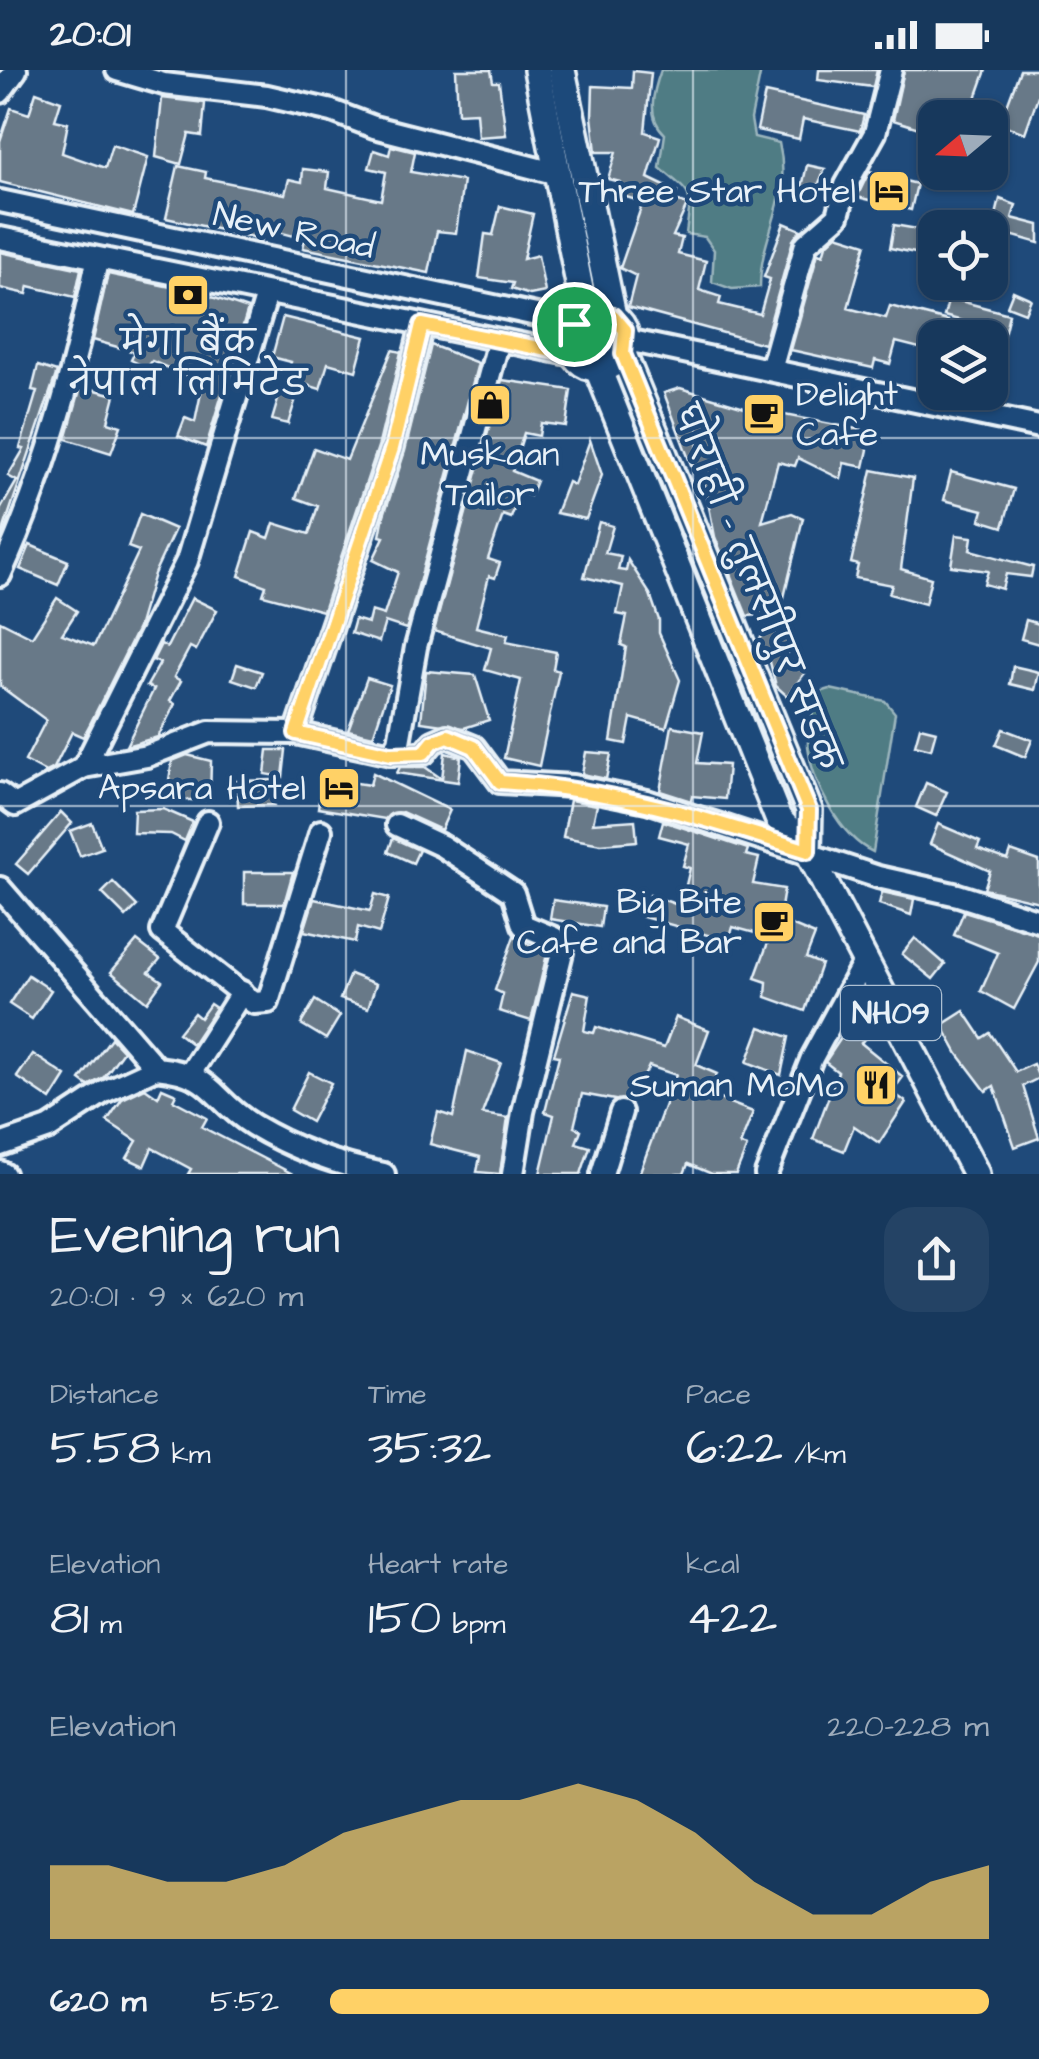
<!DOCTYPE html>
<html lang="en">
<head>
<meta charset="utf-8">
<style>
	:root { --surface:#17385c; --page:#244365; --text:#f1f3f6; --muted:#9eacbb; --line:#365272; --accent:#ffd166 }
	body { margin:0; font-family:"Architects Daughter","Playpen Sans Deva",sans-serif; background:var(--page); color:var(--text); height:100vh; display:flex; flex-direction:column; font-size:38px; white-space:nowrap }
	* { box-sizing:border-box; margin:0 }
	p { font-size:32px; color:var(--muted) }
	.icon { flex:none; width:55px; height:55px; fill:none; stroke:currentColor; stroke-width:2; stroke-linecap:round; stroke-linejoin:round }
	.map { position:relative; height:1104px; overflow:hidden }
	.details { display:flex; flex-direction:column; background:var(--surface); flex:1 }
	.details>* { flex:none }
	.needle { width:65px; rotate:251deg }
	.buttons { position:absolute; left:918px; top:30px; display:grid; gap:20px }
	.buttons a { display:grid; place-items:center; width:90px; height:90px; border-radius:20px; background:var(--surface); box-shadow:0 2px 8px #0004,0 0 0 2px var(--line); font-size:50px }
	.pin { position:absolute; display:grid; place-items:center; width:85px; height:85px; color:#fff; margin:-42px; border:5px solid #fff; border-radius:50%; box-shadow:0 2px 10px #0007 }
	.round { display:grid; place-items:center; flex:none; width:105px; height:105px; border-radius:30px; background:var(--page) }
	.overview { display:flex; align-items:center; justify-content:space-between; height:170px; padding:0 50px }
	h1 { font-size:55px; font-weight:600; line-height:75px }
	.figures { display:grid; grid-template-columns:repeat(3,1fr); gap:15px; height:170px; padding:10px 50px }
	.figures div { display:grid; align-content:center }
	.figures b { font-size:50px; font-weight:600 }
	.figures small { font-size:28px; font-weight:400 }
	.figures p { font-size:28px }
	.chart { height:280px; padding:20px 50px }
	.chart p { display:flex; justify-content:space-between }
	.chart svg { width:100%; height:180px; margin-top:10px; fill:var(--accent); opacity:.7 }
	ul { padding:0 50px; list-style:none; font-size:32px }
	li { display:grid; grid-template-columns:160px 120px 1fr; align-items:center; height:75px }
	li i { height:25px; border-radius:12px; background:var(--accent) }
	.status { display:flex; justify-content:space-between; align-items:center; height:70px; padding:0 50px; background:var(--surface); direction:ltr }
	.status svg { height:28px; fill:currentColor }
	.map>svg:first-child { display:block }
	.green { fill:#507c84; stroke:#9cb6be; stroke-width:2.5 }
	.building { fill:#687988; stroke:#e8f1f8; stroke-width:2.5 }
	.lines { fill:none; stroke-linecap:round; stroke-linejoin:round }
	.minor-casing { stroke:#e8f1f8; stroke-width:28 }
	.major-casing { stroke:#e8f1f8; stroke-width:32 }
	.minor { stroke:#1f4a7a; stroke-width:20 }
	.major { stroke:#1f4a7a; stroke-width:25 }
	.route-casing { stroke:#fff; stroke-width:20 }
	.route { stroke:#ffd166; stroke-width:12 }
	.grid { fill:none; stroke:#e8f1f8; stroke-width:2.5; stroke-opacity:0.55 }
	.labels { text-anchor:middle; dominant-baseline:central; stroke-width:9; stroke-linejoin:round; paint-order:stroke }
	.shield { fill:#1f4a7a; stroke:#acbfd2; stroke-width:2.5 }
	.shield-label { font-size:32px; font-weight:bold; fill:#e8f1f8 }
	.poi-label { font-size:35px; fill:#e8f1f8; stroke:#1f4a7a; text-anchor:end }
	.street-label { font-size:35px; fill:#e8f1f8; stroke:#1f4a7a }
</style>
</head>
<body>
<div class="status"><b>20:01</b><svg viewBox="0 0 49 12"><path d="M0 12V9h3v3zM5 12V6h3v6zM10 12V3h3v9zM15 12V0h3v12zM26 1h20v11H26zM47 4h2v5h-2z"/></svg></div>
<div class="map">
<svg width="1039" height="1104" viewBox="0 0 1039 1104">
	<rect width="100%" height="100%" fill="#1f4a7a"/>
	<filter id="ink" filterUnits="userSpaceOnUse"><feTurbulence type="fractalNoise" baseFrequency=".01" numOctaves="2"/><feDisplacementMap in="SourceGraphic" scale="20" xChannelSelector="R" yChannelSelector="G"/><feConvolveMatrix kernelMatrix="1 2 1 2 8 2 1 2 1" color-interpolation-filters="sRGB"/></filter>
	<g filter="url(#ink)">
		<g class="green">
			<path d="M661,0H761L751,49L754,67L779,73C793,130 760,163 760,217L732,219L712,212L714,180L705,167L686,164C691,121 696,128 660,98L665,64C646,47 653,22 661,0Z"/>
			<path d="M830,619L885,631L895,643L873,782C840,767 812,713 808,676C807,659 814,638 820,622Z"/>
		</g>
		<g class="building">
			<polygon points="456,0 491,0 493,12 499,12 506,65 478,67 476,42 458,43"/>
			<polygon points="819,0 877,0 873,17 818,10"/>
			<polygon points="904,0 986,0 969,48 935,48 935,63 893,50"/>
			<polygon points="1020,0 1039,0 1039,23 1025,63 1000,54"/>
			<polygon points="633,1 651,3 645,62 660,67 648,108 677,122 674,130 687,135 673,166 682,168 678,184 706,191 699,220 721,227 719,234 760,244 770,209 764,207 784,153 801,160 793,170 764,274 628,237 636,206 620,198 643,132 616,124 620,112 608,109 616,82 596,82 592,47 593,16 632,18"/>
			<polygon points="36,22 61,31 55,50 68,53 62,83 105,98 112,75 148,87 133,145 0,112 0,71 11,38 29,44"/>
			<polygon points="765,23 864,45 860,61 803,49 799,69 757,60"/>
			<polygon points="162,28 205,33 202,66 189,64 181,94 156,87"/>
			<polygon points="391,76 415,82 411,102 463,111 456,163 437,161 429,203 303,178 305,169 263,158 261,169 166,148 178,96 206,102 205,108 285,124 289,109 302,112 303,99 329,102 327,118 381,130 386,102 369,98 374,80 389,85"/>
			<polygon points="807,95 825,99 816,120 802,117"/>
			<polygon points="869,102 917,114 911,140 857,127"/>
			<polygon points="1000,129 1016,135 1012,148 1039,155 1039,173 1007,164 1004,174 990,170"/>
			<polygon points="500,136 533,144 523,189 538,185 545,222 530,225 511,219 513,213 479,208 485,164 493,165"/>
			<polygon points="894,155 935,162 935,187 890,178"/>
			<polygon points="837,165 866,174 848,238 886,248 890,236 948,251 943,268 935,268 935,282 896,272 890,294 875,290 873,298 791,280 818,183 823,185 826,175"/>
			<polygon points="0,182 81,199 75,227 29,216 27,224 0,218"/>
			<polygon points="108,204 200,223 248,239 206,377 178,366 185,348 195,352 203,313 152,291 147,298 131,290 135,282 93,270"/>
			<polygon points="1013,221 1031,229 1025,243 1007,236"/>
			<polygon points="949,228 1009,244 996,298 990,298 990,265 980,263 981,256 944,246"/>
			<polygon points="283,247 365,267 356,301 328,293 320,319 287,309 291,292 272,287"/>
			<polygon points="431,275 478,293 408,554 406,559 385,552 379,572 351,563 355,549 368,553 371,541 384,545 398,502 373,490 384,467 380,466 384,445 405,381"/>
			<polygon points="392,280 401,282 379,374 323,541 263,525 266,516 239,506 253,462 269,468 274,453 309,464 318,436 296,428 314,378 347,390"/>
			<polygon points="38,296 57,302 0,470 0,440 17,411 8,406 24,379 20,378 37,321 32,320"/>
			<polygon points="83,309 90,311 88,318 115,325 108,352 121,356 111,383 66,369"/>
			<polygon points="502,310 571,320 566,356 541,353 539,366 524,363 512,401 536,411 530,426 520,422 511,448 503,445 488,489 500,493 495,508 489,506 476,557 508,565 506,572 556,582 553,599 559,601 539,696 504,688 521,610 485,600 491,578 434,561"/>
			<polygon points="680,318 748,338 872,362 864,397 844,393 841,409 798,388 795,396 778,392 762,452 792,443 803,448 780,544 747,546 715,467 701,396 693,400 664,323"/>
			<polygon points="281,320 297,325 288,354 272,350"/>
			<polygon points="590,370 602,405 586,449 556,443 568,412 574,415"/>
			<polygon points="872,400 913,408 901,499 931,508 925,534 889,524 892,515 855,508 858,495 851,493"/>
			<polygon points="951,402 1014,419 1003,457 980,450 983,440 944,430"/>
			<polygon points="140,444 175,459 154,504 138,558 90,654 83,667 72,662 54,698 46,702 25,691 46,650 0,616 0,551 32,567 57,528 77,541 62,564 94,576 139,481 128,477"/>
			<polygon points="599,452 613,456 605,483 621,486 618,500 626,501 628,490 650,524 659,550 659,563 680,610 666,658 631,648 626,674 611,671 626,577 621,575 627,546 617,544 623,516 584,507"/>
			<polygon points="956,465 972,467 970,480 1033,497 1031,507 1006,504 1002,519 984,514 988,501 951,496"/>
			<polygon points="30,475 68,491 58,515 20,499"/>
			<polygon points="192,528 217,540 196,580 190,577 174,607 181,611 170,631 175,634 158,667 126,676 154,619 147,616 160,593 153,590 161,574 167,577"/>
			<polygon points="1026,550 1039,554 1039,574 1021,569"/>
			<polygon points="767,557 793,575 785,587 805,603 787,626 776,616 769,588 758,573"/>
			<polygon points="237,594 262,602 256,617 232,609"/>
			<polygon points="1013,596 1039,602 1035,620 1010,614"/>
			<polygon points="426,601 475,605 489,650 464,658 421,652"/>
			<polygon points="367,608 390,615 373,666 348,660"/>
			<polygon points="672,656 703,662 697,693 728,695 725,729 692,726 691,731 660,721"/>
			<polygon points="920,657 936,661 931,679 915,675"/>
			<polygon points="1003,659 1032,670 1025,687 996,675"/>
			<polygon points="268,680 286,680 283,707 265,704"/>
			<polygon points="586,682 611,684 606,709 582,704"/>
			<polygon points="445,683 461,687 458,712 397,703 400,697 425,697 442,709"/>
			<polygon points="187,685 211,691 210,730 166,730 172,691"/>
			<polygon points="373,703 450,740 441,760 402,742 385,749 318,738 322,708 370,715"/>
			<polygon points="273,710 274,735 238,736 237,711"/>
			<polygon points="926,713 947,722 936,746 916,737"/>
			<polygon points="570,730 597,735 593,753 635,750 637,771 601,774 563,767"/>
			<polygon points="163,739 193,752 185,771 171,764 133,763 134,740"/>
			<polygon points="61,742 72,753 28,804 16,794"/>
			<polygon points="663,751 748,779 746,785 759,788 753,814 784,819 779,850 815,865 806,888 821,894 805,941 766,927 767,912 755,908 770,867 733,857 729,871 643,847 650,825 681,836 690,798 683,796 689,774 659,766"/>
			<polygon points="92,753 102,778 80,786 70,761"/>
			<polygon points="938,754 980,772 977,779 1008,790 1011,781 1039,791 1039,832 984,819 990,801 930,774"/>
			<polygon points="393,768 419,780 413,793 388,782"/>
			<polygon points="244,802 293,802 284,834 244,834"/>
			<polygon points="113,812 137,836 126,847 102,823"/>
			<polygon points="882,822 914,829 911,845 879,834"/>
			<polygon points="375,824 389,828 379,863 358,857 355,872 304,861 314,829 370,841"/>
			<polygon points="553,830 603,837 600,857 550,849"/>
			<polygon points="964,841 1039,864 1039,892 1014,939 981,921 998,883 954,865"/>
			<polygon points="514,866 547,884 531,951 499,941 503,924 495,920"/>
			<polygon points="915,868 945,894 933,909 902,884"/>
			<polygon points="137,871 160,889 149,902 162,911 147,932 111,902"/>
			<polygon points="350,904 376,914 368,938 340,929"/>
			<polygon points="28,905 51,920 32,949 9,934"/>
			<polygon points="573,921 590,925 584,961 594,963 596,957 664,978 676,947 709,960 696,995 717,1004 709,1025 753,1042 740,1075 747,1077 736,1104 712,1104 688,1094 684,1104 639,1104 676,1005 649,996 631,1033 582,1024 574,1057 581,1060 576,1073 590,1077 581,1104 540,1104 554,1045 545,1042 559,986 554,985"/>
			<polygon points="315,930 340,946 326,969 301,954"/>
			<polygon points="210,934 216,938 192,974 178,963 194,943 200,948"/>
			<polygon points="964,941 982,968 990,963 1016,1002 1033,994 1039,1008 1023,1016 1039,1068 1015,1077 994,1016 986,1021 958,984 942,955"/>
			<polygon points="853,950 869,963 861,973 903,1007 892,1022 906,1032 879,1073 854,1056 844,1081 813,1069 838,1002 825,992"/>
			<polygon points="760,957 789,967 781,1005 747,992"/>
			<polygon points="111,968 123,981 104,1007 88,1016 80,1010"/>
			<polygon points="467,981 501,993 482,1044 508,1048 500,1104 477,1102 480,1087 430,1074 438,1042 453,1047"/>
			<polygon points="33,984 66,1006 51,1030 17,1007"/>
			<polygon points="309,1002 331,1013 311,1052 290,1040"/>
			<polygon points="145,1018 158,1027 162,1018 176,1024 173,1030 207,1048 202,1057 293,1104 188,1104 191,1099 152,1078 144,1096 127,1088 137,1071 107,1051 122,1029"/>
		</g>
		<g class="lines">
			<g class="minor-casing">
				<g id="minor">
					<polyline points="117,0 164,14 267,26 332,41 374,57 558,104"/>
					<polyline points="0,22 16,0"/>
					<polyline points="0,131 574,253"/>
					<polyline points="0,168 574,285"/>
					<polyline points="627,270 1039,357"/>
					<polyline points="771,300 806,174 838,146 846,115 875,63 891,0"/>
					<path d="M0,505C46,404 74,300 97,191"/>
					<polyline points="296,663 392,378 422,255"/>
					<polyline points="391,684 399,672 416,577 499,270"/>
					<polyline points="84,697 147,686 209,662 296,663 391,684 424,683 433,672 447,666 474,677 500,712 573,716 647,731 878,807 958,825 1039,851"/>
					<polyline points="0,724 15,735 84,697 187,491 267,224"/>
					<polyline points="208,752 162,861 254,933 268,932 321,761"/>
					<polyline points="397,755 442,776 513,823 523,855 554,868 562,882 523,1042 513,1104"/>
					<path d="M0,818L156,998C216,1004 209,1028 253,1055C293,1079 338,1095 384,1104"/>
					<polyline points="191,1002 242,922"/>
					<polyline points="0,1075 49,1058 104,1022 156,998"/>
					<polyline points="0,1102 4,1104"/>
					<polyline points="602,1104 621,1042"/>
					<polyline points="766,1104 812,988 864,892"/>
				</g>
			</g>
			<g class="major-casing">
				<g id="major">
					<polyline points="537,0 585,244"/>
					<polyline points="562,0 613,246"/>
					<circle cx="598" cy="270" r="28"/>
					<polyline points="623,284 809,740 808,781"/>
					<polyline points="598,299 778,748 808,781 976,1104"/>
				</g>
			</g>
			<use href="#minor" class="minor"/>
			<use href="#major" class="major"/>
		</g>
	</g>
	<g class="lines" filter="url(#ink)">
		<g class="route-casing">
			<path id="route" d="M594,241L613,246L625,260L623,284L809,740L808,781C701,747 613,719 500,712L474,677L448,666L433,672L424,683L391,684L296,663L392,378L422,255L574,285C566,264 573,248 594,241Z"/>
		</g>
		<use href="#route" class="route"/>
	</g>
	<path class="grid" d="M346,0V1104M693,0V1104M0,368H1039M0,736H1039"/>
	<defs>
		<g id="hotel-square" transform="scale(2.25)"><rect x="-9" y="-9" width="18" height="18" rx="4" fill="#ffd166" stroke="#1f4a7a"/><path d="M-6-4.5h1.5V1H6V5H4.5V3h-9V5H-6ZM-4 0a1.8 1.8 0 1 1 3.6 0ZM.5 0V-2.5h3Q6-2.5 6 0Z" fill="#111"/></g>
		<g id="bank-square" transform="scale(2.25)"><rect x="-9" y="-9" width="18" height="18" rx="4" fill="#ffd166" stroke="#1f4a7a"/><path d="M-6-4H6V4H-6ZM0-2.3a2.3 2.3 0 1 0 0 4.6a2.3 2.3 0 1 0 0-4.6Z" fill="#111"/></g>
		<g id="shop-square" transform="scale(2.25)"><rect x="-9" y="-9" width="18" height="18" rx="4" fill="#ffd166" stroke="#1f4a7a"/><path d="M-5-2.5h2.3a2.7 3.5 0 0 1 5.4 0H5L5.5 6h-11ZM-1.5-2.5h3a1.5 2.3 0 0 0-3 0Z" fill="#111"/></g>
		<g id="cafe-square" transform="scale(2.25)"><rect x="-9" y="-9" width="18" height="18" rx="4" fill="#ffd166" stroke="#1f4a7a"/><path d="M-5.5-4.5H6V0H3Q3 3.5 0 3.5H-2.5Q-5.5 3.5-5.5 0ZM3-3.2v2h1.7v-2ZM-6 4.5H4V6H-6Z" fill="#111"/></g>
		<g id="restaurant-square" transform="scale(2.25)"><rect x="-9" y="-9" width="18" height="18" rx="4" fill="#ffd166" stroke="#1f4a7a"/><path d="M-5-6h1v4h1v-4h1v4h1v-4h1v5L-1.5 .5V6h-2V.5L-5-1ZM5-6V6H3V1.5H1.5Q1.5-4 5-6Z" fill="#111"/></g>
	</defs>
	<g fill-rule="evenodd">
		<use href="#hotel-square" x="889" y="121"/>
		<use href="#bank-square" x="188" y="225"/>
		<use href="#shop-square" x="490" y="335"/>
		<use href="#cafe-square" x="764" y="344"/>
		<use href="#hotel-square" x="339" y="718"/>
		<use href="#cafe-square" x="774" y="852"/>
		<use href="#restaurant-square" x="876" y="1015"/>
	</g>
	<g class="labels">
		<rect class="shield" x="841" y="916" width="100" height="54" rx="8"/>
		<g class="shield-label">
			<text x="891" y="943">NH09</text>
		</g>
		<g class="poi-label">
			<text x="856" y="121">Three Star Hotel</text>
			<text x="188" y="274" text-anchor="middle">मेगा बैंक<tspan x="188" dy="40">नेपाल लिमिटेड</tspan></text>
			<text x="796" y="324" text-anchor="start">Delight<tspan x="796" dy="40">Cafe</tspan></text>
			<text x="490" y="384" text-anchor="middle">Muskaan<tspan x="490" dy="40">Tailor</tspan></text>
			<text x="306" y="718">Apsara Hotel</text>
			<text x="742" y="832">Big Bite<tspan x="742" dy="40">Cafe and Bar</tspan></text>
			<text x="844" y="1015">Suman MoMo</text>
		</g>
		<g class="street-label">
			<text transform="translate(294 161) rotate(12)">New Road</text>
			<text transform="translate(756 518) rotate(68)">घोराही - तुलसीपुर सडक</text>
		</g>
	</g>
</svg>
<div class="buttons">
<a><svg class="needle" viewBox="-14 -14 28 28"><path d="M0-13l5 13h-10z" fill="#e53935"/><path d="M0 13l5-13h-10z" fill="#9eacbb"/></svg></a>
<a><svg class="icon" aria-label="locate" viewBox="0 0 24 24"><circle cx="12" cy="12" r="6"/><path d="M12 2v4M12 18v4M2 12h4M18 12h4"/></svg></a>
<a><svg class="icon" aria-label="layers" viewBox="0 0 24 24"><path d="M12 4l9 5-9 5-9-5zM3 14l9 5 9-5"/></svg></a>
</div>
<div class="pin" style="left:574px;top:254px;background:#1e9e55"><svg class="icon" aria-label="arrive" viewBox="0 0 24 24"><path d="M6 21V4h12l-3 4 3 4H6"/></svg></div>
</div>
<section class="details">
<div class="overview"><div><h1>Evening run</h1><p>20:01 · 9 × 620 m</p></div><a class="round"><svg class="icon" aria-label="share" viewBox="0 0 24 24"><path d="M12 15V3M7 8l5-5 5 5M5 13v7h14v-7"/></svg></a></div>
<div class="figures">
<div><p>Distance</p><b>5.58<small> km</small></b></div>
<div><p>Time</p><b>35:32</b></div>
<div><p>Pace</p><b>6:22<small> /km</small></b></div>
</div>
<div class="figures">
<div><p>Elevation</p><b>81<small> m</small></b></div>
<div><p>Heart rate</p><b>150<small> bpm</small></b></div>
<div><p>kcal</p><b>422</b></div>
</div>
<div class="chart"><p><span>Elevation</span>220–228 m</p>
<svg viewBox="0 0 160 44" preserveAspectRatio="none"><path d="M0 44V26L10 26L20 30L30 30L40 26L50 18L60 14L70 10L80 10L90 6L100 10L110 18L120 30L130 38L140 38L150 30L160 26V44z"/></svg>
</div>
<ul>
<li><b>620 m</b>5:52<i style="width:100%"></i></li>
</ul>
</section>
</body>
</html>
